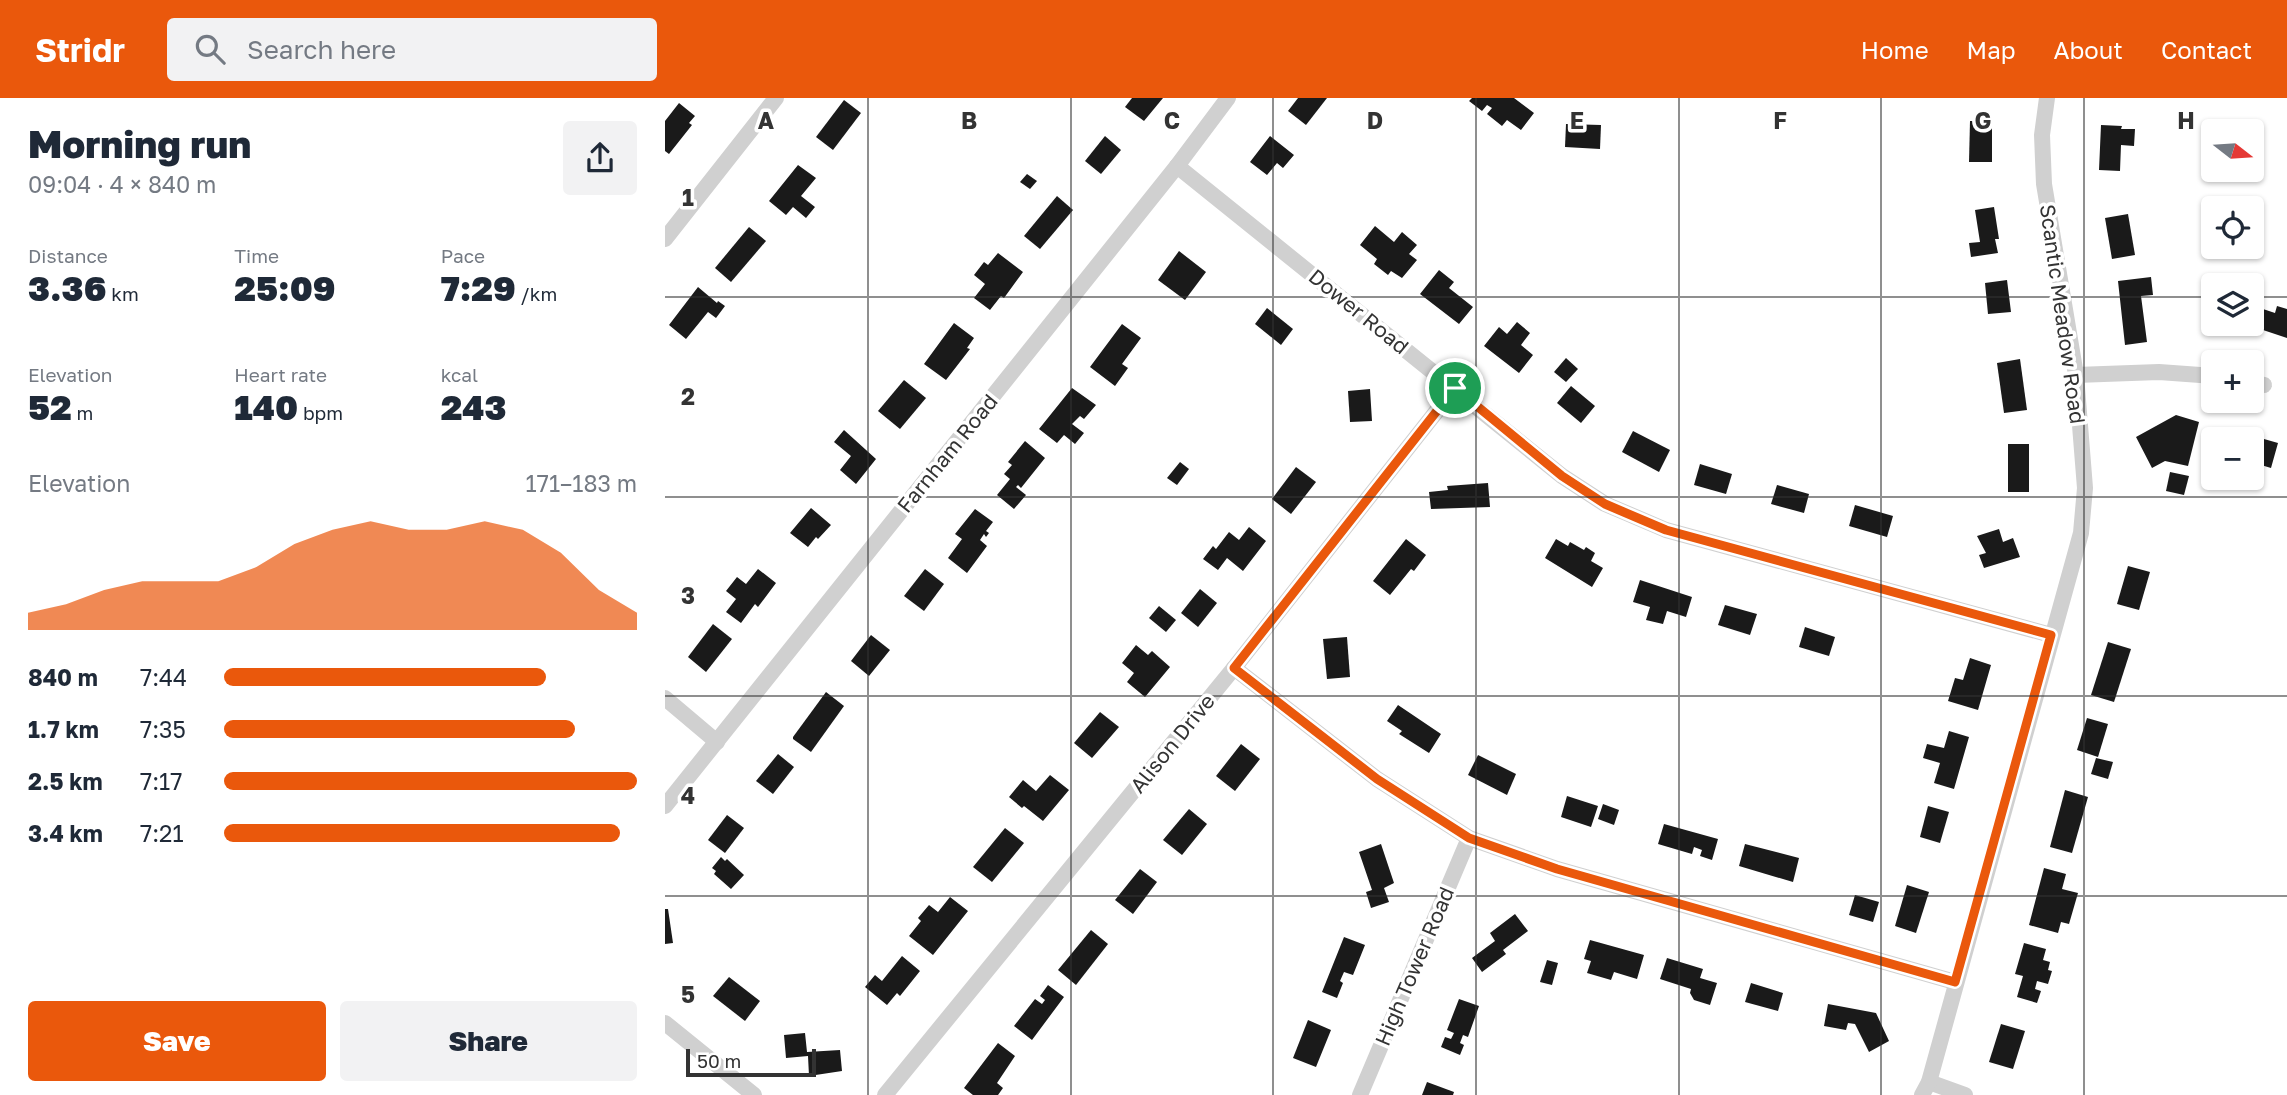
<!DOCTYPE html>
<html lang="en">
<head>
<meta charset="utf-8">
<style>
	:root { --surface:#fff; --page:#f2f2f3; --text:#1f2937; --muted:#747a83; --accent:#ea580c }
	body { margin:0; font-family:"Golos Text",sans-serif; background:var(--page); color:var(--text); height:100vh; display:flex; flex-direction:column; font-size:26px; white-space:nowrap }
	* { box-sizing:border-box; margin:0 }
	p { font-size:23px; color:var(--muted) }
	.icon { flex:none; width:38px; height:38px; fill:none; stroke:currentColor; stroke-width:2; stroke-linecap:round; stroke-linejoin:round }
	.map { position:relative; flex:1; overflow:hidden }
	.side { display:flex; flex-direction:column; background:var(--surface); width:665px }
	.side>* { flex:none }
	.needle { width:46px; rotate:107deg }
	.controls { position:absolute; left:1536px; top:21px; display:grid; gap:14px }
	.controls a { display:grid; place-items:center; width:63px; height:63px; border-radius:7px; background:var(--surface); box-shadow:0 2px 5px #0004; font-size:35px }
	.scale { position:absolute; left:21px; bottom:18px; width:130px; box-sizing:border-box; padding-left:7px; border:4px solid #333; border-top:0; font-size:19px; line-height:24px; white-space:nowrap; color:#333; -webkit-text-stroke:5px #fff; paint-order:stroke }
	.pin { position:absolute; display:grid; place-items:center; width:60px; height:60px; color:#fff; margin:-30px; border:4px solid #fff; border-radius:50%; box-shadow:0 2px 7px #0007 }
	.round { display:grid; place-items:center; flex:none; width:74px; height:74px; border-radius:7px; background:var(--page) }
	.summary { display:flex; align-items:center; justify-content:space-between; height:119px; padding:0 28px }
	h1 { font-size:38px; font-weight:800; line-height:52px }
	.figures { display:grid; grid-template-columns:repeat(3,1fr); gap:10px; height:119px; padding:7px 28px }
	.figures div { display:grid; align-content:center }
	.figures b { font-size:35px; font-weight:800 }
	.figures small { font-size:19px; font-weight:400 }
	.figures p { font-size:19px }
	.chart { height:196px; padding:14px 28px }
	.chart p { display:flex; justify-content:space-between }
	.chart svg { width:100%; height:126px; margin-top:7px; fill:var(--accent); opacity:.7 }
	.cta { display:flex; gap:14px; margin-top:auto; padding:14px 28px }
	.cta a { flex:1; height:80px; border-radius:7px; background:var(--accent); color:#fff; font-size:28px; font-weight:800; line-height:80px; text-align:center }
	.cta a+a { background:var(--page); color:var(--text) }
	ul { padding:0 28px; list-style:none; font-size:23px }
	li { display:grid; grid-template-columns:112px 84px 1fr; align-items:center; height:52px }
	li i { height:18px; border-radius:9px; background:var(--accent) }
	header { display:flex; align-items:center; gap:42px; box-sizing:border-box; height:98px; padding:0 35px; background:var(--accent); color:#fff }
	header strong { font-size:33px }
	nav { display:flex; gap:38px; margin-inline-start:auto; font-size:24px }
	.search { width:490px; height:63px; background:var(--page); display:flex; align-items:center; gap:18px; box-sizing:border-box; padding:0 24px; border-radius:7px; color:var(--muted); font-size:26px }
	main { display:flex; flex:1; min-height:0 }
	.map>svg:first-child { display:block }
	.building { fill:#1a1a1a }
	.lines { fill:none; stroke-linecap:round; stroke-linejoin:round }
	.minor { stroke:#d0d0d0; stroke-width:16 }
	.route-casing { stroke:#fff; stroke-width:14 }
	.route { stroke:#ea580c; stroke-width:9 }
	.grid { fill:none; stroke:#333; stroke-width:2; stroke-opacity:0.55 }
	.labels { text-anchor:middle; dominant-baseline:central; stroke-width:7; stroke-linejoin:round; paint-order:stroke }
	.street-label { font-size:21px; fill:#333; stroke:#fff }
	.grid-label { font-size:23px; text-anchor:middle; font-weight:bold; fill:#333; stroke:#fff; stroke-width:7; stroke-linejoin:round; paint-order:stroke }
</style>
</head>
<body>
<header>
<strong>Stridr</strong>
<div class="search"><svg class="icon" aria-label="search" viewBox="0 0 24 24"><circle cx="10" cy="10" r="6"/><path d="M15 15l6 6"/></svg>Search here</div>
<nav><a>Home</a><a>Map</a><a>About</a><a>Contact</a></nav>
</header>
<main>
<section class="side">
<div class="summary"><div><h1>Morning run</h1><p>09:04 · 4 × 840 m</p></div><a class="round"><svg class="icon" aria-label="share" viewBox="0 0 24 24"><path d="M12 15V3M7 8l5-5 5 5M5 13v7h14v-7"/></svg></a></div>
<div class="figures">
<div><p>Distance</p><b>3.36<small> km</small></b></div>
<div><p>Time</p><b>25:09</b></div>
<div><p>Pace</p><b>7:29<small> /km</small></b></div>
</div>
<div class="figures">
<div><p>Elevation</p><b>52<small> m</small></b></div>
<div><p>Heart rate</p><b>140<small> bpm</small></b></div>
<div><p>kcal</p><b>243</b></div>
</div>
<div class="chart"><p><span>Elevation</span>171–183 m</p>
<svg viewBox="0 0 160 44" preserveAspectRatio="none"><path d="M0 44V38L10 35L20 30L30 27L40 27L50 27L60 22L70 14L80 9L90 6L100 9L110 9L120 6L130 9L140 17L150 30L160 38V44z"/></svg>
</div>
<ul>
<li><b>840 m</b>7:44<i style="width:78%"></i></li>
<li><b>1.7 km</b>7:35<i style="width:85%"></i></li>
<li><b>2.5 km</b>7:17<i style="width:100%"></i></li>
<li><b>3.4 km</b>7:21<i style="width:96%"></i></li>
</ul>
<div class="cta"><a>Save</a><a>Share</a></div>
</section>
<div class="map">
<svg width="1622" height="997" viewBox="0 0 1622 997">
	<rect width="100%" height="100%" fill="#fff"/>
	<g class="building">
		<polygon points="467,0 498,0 479,23 460,9"/>
		<polygon points="633,0 662,0 641,27 623,13"/>
		<polygon points="807,0 849,0 869,15 856,32 842,22 837,28 822,16 827,10 822,7 817,13 804,3"/>
		<polygon points="179,2 196,15 168,52 151,39"/>
		<polygon points="14,5 30,18 24,25 27,27 4,56 0,53 0,23"/>
		<polygon points="1305,23 1327,23 1327,64 1304,64"/>
		<polygon points="901,26 936,27 935,51 900,49"/>
		<polygon points="1436,27 1457,28 1456,31 1470,31 1469,48 1456,47 1455,73 1434,72"/>
		<polygon points="440,38 456,52 436,76 420,63"/>
		<polygon points="605,38 629,57 618,70 612,65 602,77 585,64"/>
		<polygon points="133,67 151,80 136,98 150,109 141,120 128,109 121,117 104,103"/>
		<polygon points="362,76 372,83 365,91 355,84"/>
		<polygon points="392,98 408,112 375,151 359,138"/>
		<polygon points="1329,109 1334,141 1330,141 1333,155 1306,159 1304,145 1315,144 1310,112"/>
		<polygon points="1463,116 1470,157 1447,161 1440,120"/>
		<polygon points="710,128 729,144 737,134 752,147 744,156 752,162 737,180 726,173 723,177 709,166 712,161 695,147"/>
		<polygon points="84,129 101,143 66,184 50,170"/>
		<polygon points="514,153 541,174 520,202 493,182"/>
		<polygon points="333,155 358,174 339,200 336,198 325,212 309,200 320,186 309,177 319,164 323,167"/>
		<polygon points="774,172 789,184 784,190 808,209 794,226 755,196"/>
		<polygon points="1486,179 1488,197 1476,198 1482,244 1460,247 1453,183"/>
		<polygon points="1342,182 1346,214 1323,216 1320,185"/>
		<polygon points="33,189 52,205 53,203 60,208 51,220 43,214 21,241 4,227"/>
		<polygon points="1612,208 1622,211 1622,240 1589,229 1595,210 1610,215"/>
		<polygon points="602,210 628,231 616,247 590,226"/>
		<polygon points="852,224 865,235 856,247 868,257 854,275 819,248 834,229 842,236"/>
		<polygon points="289,225 309,240 302,250 305,251 281,282 259,266"/>
		<polygon points="457,226 476,240 457,266 463,270 450,288 425,269"/>
		<polygon points="901,260 913,271 901,284 889,274"/>
		<polygon points="1355,261 1362,312 1339,315 1332,265"/>
		<polygon points="239,282 261,300 235,331 213,313"/>
		<polygon points="906,288 930,308 916,325 892,305"/>
		<polygon points="407,290 431,307 419,321 415,318 407,326 419,335 410,346 399,337 392,345 374,331"/>
		<polygon points="705,291 707,323 685,324 683,293"/>
		<polygon points="1511,317 1534,324 1523,368 1500,363 1487,370 1471,339"/>
		<polygon points="179,332 211,361 191,386 175,372 186,358 169,344"/>
		<polygon points="968,333 1005,352 994,374 957,354"/>
		<polygon points="1585,337 1613,345 1606,370 1596,367 1594,373 1587,371 1587,341 1584,341"/>
		<polygon points="360,343 380,360 356,390 353,387 351,389 361,397 349,411 332,397 345,381 339,376 347,367 343,364"/>
		<rect x="1343" y="346" width="21" height="48"/>
		<polygon points="515,364 524,371 512,387 502,380"/>
		<polygon points="1035,366 1067,376 1061,396 1029,387"/>
		<polygon points="631,369 651,384 626,416 607,401"/>
		<polygon points="1505,374 1524,378 1519,397 1501,393"/>
		<polygon points="823,385 825,409 766,411 764,394 783,392 782,388"/>
		<polygon points="1112,387 1144,396 1139,415 1106,406"/>
		<polygon points="1190,407 1228,418 1222,439 1184,428"/>
		<polygon points="146,410 166,427 153,441 151,439 143,449 125,435"/>
		<polygon points="310,411 328,424 321,433 324,435 321,439 319,436 315,442 322,448 302,475 283,460 297,441 290,436"/>
		<polygon points="584,429 601,443 578,473 562,460 553,472 538,461 548,448 551,451 564,434 574,442"/>
		<polygon points="1334,431 1338,444 1348,440 1355,459 1319,470 1314,457 1321,455 1312,438"/>
		<polygon points="741,441 761,457 749,473 746,471 725,497 708,483"/>
		<polygon points="891,441 903,448 905,444 919,452 921,449 930,455 926,463 938,470 927,489 880,460"/>
		<polygon points="1463,468 1485,474 1474,512 1452,506"/>
		<polygon points="93,471 111,485 93,509 90,506 76,525 61,514 71,501 61,493 72,479 81,486"/>
		<polygon points="260,471 279,486 259,513 239,498"/>
		<polygon points="975,482 1027,499 1021,519 1002,513 998,526 981,522 985,509 968,504"/>
		<polygon points="535,491 552,505 533,529 516,515"/>
		<polygon points="1060,507 1092,516 1085,537 1053,527"/>
		<polygon points="494,508 511,522 501,534 484,520"/>
		<polygon points="48,526 67,541 41,574 23,559"/>
		<polygon points="1140,529 1170,539 1164,558 1134,549"/>
		<polygon points="206,537 225,552 204,578 186,563"/>
		<polygon points="682,539 685,579 662,581 658,541"/>
		<polygon points="1443,544 1466,551 1449,604 1426,597"/>
		<polygon points="471,547 483,557 487,553 505,569 480,599 462,584 469,575 457,565"/>
		<polygon points="1305,560 1326,567 1313,612 1283,603 1290,580 1298,582"/>
		<polygon points="161,594 179,608 146,654 128,641 128,639"/>
		<polygon points="733,607 776,636 764,655 734,636 737,633 722,623"/>
		<polygon points="435,614 454,629 427,660 409,645"/>
		<polygon points="1422,620 1443,626 1433,659 1412,652"/>
		<polygon points="1284,633 1304,639 1289,691 1269,685 1275,665 1258,660 1262,646 1279,650"/>
		<polygon points="576,646 595,661 570,693 551,678"/>
		<polygon points="113,656 129,669 108,696 91,683"/>
		<polygon points="813,657 851,676 842,697 803,677"/>
		<polygon points="1431,660 1448,664 1443,681 1426,676"/>
		<polygon points="385,677 404,692 378,723 359,708 357,710 344,699 358,682 371,693"/>
		<polygon points="1400,692 1423,699 1407,755 1385,749"/>
		<polygon points="902,698 933,708 926,729 896,719"/>
		<polygon points="938,706 954,712 949,727 933,721"/>
		<polygon points="1263,708 1284,714 1275,745 1255,739"/>
		<polygon points="524,711 542,726 517,757 498,742"/>
		<polygon points="62,717 79,730 60,755 43,742"/>
		<polygon points="999,726 1053,741 1047,762 1035,758 1037,752 1029,749 1027,756 993,746"/>
		<polygon points="340,730 359,745 327,784 308,769"/>
		<polygon points="716,746 729,785 719,790 724,804 706,810 701,794 707,792 694,754"/>
		<polygon points="1080,746 1134,760 1128,784 1074,768"/>
		<polygon points="56,759 60,763 62,761 79,777 66,791 49,776 51,773 47,770"/>
		<polygon points="1379,770 1401,776 1397,791 1413,795 1404,826 1396,824 1393,835 1364,827"/>
		<polygon points="475,771 492,784 468,816 450,802"/>
		<polygon points="1242,787 1264,794 1251,835 1230,828"/>
		<polygon points="1190,797 1214,804 1208,824 1184,817"/>
		<polygon points="285,799 303,813 268,857 244,838 256,823 253,820 264,807 273,814"/>
		<polygon points="0,811 3,811 8,845 0,846"/>
		<polygon points="850,816 863,833 838,852 841,856 817,874 807,860 830,843 825,835"/>
		<polygon points="426,832 443,846 411,887 393,872"/>
		<polygon points="679,839 700,847 688,877 679,874 675,883 678,885 672,900 657,894"/>
		<polygon points="925,842 979,857 972,881 949,874 946,882 922,875 926,863 919,861"/>
		<polygon points="1359,845 1381,851 1378,862 1385,864 1383,872 1387,873 1383,886 1372,883 1370,891 1376,893 1372,905 1352,899 1358,878 1350,876"/>
		<polygon points="237,858 255,873 235,898 232,895 222,907 200,889 210,877 217,883"/>
		<polygon points="1002,860 1038,871 1035,880 1052,885 1045,907 1029,902 1025,895 1026,891 995,881"/>
		<polygon points="882,862 893,865 887,887 875,884"/>
		<polygon points="64,879 95,903 80,923 48,898"/>
		<polygon points="1086,885 1118,895 1113,913 1080,904"/>
		<polygon points="383,887 399,899 367,942 349,928 370,901 377,906 380,902 375,898"/>
		<polygon points="794,901 814,908 803,939 798,937 795,945 799,947 795,957 776,949 780,939 786,941 789,935 782,932"/>
		<polygon points="1163,906 1211,915 1224,943 1204,954 1190,926 1183,925 1181,932 1159,928"/>
		<polygon points="643,922 666,932 651,969 628,960"/>
		<polygon points="1336,926 1360,933 1348,971 1324,964"/>
		<polygon points="140,935 142,954 175,952 177,973 144,978 143,958 121,960 119,937"/>
		<polygon points="333,945 350,958 332,985 338,990 333,997 308,997 299,990"/>
		<polygon points="762,984 789,994 788,997 757,997"/>
	</g>
	<g class="lines">
		<g class="minor">
			<polyline points="512,68 897,378 940,406 1001,432 1386,537"/>
			<polyline points="0,141 111,0"/>
			<polyline points="1411,277 1494,274 1549,278"/>
			<polyline points="1587,285 1599,287"/>
			<polyline points="569,570 712,681 804,740 892,771 1290,884"/>
			<polyline points="0,600 52,644"/>
			<polyline points="0,708 512,68 563,0"/>
			<polyline points="0,925 89,997"/>
			<polyline points="1264,984 1300,997"/>
			<polyline points="220,997 569,570 790,290"/>
			<polyline points="695,997 804,740"/>
			<polyline points="1257,997 1264,984 1416,435 1420,390 1411,277 1379,86 1377,37 1382,0"/>
		</g>
	</g>
	<g class="lines">
		<g class="route-casing">
			<polygon id="route" points="790,290 897,378 940,406 1001,432 1386,537 1290,884 892,771 804,740 712,681 569,570"/>
		</g>
		<use href="#route" class="route"/>
	</g>
	<path class="grid" d="M203,0V997M406,0V997M608,0V997M811,0V997M1014,0V997M1216,0V997M1419,0V997M0,199H1549M1587,199H1622M0,399H1622M0,598H1622M0,798H1622"/>
	<g class="labels">
		<g class="street-label">
			<text transform="translate(694 213) rotate(39)">Dower Road</text>
			<text transform="translate(1398 216) rotate(82)">Scantic Meadow Road</text>
			<text transform="translate(282 355) rotate(-51)">Farnham Road</text>
			<text transform="translate(507 645) rotate(-51)">Alison Drive</text>
			<text transform="translate(749 868) rotate(-67)">High Tower Road</text>
		</g>
	</g>
	<g class="grid-label">
		<text x="101" y="31">A</text>
		<text x="304" y="31">B</text>
		<text x="507" y="31">C</text>
		<text x="710" y="31">D</text>
		<text x="912" y="31">E</text>
		<text x="1115" y="31">F</text>
		<text x="1318" y="31">G</text>
		<text x="1521" y="31">H</text>
		<text x="23" y="108">1</text>
		<text x="23" y="307">2</text>
		<text x="23" y="506">3</text>
		<text x="23" y="706">4</text>
		<text x="23" y="905">5</text>
	</g>
</svg>
<div class="controls">
<a><svg class="needle" viewBox="-14 -14 28 28"><path d="M0-13l5 13h-10z" fill="#e53935"/><path d="M0 13l5-13h-10z" fill="#747a83"/></svg></a>
<a><svg class="icon" aria-label="locate" viewBox="0 0 24 24"><circle cx="12" cy="12" r="6"/><path d="M12 2v4M12 18v4M2 12h4M18 12h4"/></svg></a>
<a><svg class="icon" aria-label="layers" viewBox="0 0 24 24"><path d="M12 4l9 5-9 5-9-5zM3 14l9 5 9-5"/></svg></a>
<a>+</a>
<a>−</a>
</div>
<div class="scale">50 m</div>
<div class="pin" style="left:790px;top:290px;background:#1e9e55"><svg class="icon" aria-label="arrive" viewBox="0 0 24 24"><path d="M6 21V4h12l-3 4 3 4H6"/></svg></div>
</div>
</main>
</body>
</html>
